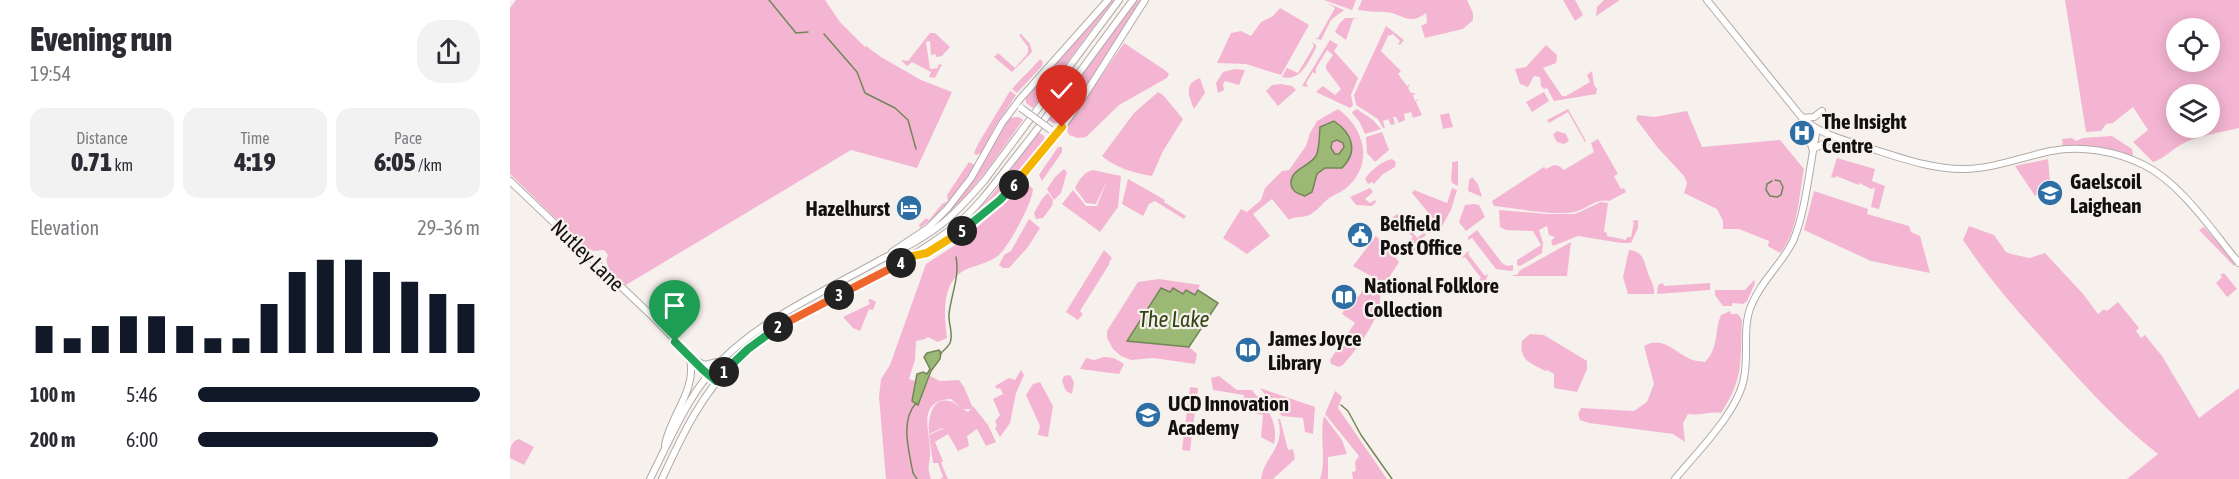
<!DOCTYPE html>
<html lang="en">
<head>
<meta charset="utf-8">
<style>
	:root { --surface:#fff; --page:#f2f2f3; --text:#2b2b33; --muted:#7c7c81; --accent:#111827 }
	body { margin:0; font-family:"Asap Condensed",sans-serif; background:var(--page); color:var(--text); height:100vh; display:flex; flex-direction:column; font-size:22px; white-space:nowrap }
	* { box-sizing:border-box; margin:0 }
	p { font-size:20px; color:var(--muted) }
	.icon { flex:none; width:33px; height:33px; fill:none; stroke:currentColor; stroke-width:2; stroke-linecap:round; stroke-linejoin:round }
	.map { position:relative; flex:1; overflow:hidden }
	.side { display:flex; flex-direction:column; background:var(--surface); width:510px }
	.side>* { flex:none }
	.controls { position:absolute; left:1656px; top:18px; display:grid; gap:12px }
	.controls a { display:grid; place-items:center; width:54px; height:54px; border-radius:50%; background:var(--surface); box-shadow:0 3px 15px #0003; font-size:30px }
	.pin { position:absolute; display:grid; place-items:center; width:51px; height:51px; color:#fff; margin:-62px -26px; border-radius:50% 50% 50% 0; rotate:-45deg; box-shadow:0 0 6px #0007 }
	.pin .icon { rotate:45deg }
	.km { position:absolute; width:30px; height:30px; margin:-15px; border-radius:50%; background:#222; color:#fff; font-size:16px; line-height:30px; text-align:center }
	.round { display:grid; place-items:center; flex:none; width:63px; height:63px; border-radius:24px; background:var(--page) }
	.summary { display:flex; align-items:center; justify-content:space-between; height:102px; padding:0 30px }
	h1 { font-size:33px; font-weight:800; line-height:45px }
	.metrics { display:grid; grid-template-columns:repeat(3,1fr); gap:9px; height:102px; padding:6px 30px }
	.metrics div { display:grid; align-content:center; border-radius:15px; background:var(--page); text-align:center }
	.metrics b { font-size:26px; font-weight:800 }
	.metrics small { font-size:16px; font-weight:400 }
	.metrics p { font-size:16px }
	.chart { height:168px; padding:12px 30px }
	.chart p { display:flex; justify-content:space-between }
	.chart svg { width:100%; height:108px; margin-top:6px; stroke:var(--accent); stroke-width:6 }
	ul { padding:0 30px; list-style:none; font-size:20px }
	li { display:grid; grid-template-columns:96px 72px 1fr; align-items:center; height:45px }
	li i { height:15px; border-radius:8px; background:var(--accent) }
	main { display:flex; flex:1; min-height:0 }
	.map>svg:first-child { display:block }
	.green { fill:#f4b5d2; fill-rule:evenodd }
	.water { fill:#9cb875; stroke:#738657; stroke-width:1.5; fill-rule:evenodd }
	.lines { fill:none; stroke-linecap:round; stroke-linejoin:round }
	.stream { stroke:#738657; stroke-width:1.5 }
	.secondary-casing { stroke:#b1aba7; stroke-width:8 }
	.secondary { stroke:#fff; stroke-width:6 }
	.secondary-bridge-casing { stroke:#b1aba7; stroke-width:8; stroke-linecap:butt }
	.secondary-bridge { stroke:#fff; stroke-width:6 }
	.split-1-casing { stroke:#fff; stroke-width:12 }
	.split-2-casing { stroke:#fff; stroke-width:12 }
	.split-3-casing { stroke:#fff; stroke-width:12 }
	.split-4-casing { stroke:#fff; stroke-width:12 }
	.split-5-casing { stroke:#fff; stroke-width:12 }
	.split-6-casing { stroke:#fff; stroke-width:12 }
	.split-7-casing { stroke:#fff; stroke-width:12 }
	.split-1 { stroke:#22a559; stroke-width:8 }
	.split-2 { stroke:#22a559; stroke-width:8 }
	.split-3 { stroke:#f0652b; stroke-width:8 }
	.split-4 { stroke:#f0652b; stroke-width:8 }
	.split-5 { stroke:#f5b400; stroke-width:8 }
	.split-6 { stroke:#22a559; stroke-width:8 }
	.split-7 { stroke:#f5b400; stroke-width:8 }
	.labels { text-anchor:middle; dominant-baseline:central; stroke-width:4.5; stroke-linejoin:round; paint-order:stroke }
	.poi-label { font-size:21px; font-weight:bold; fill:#131110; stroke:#f7f1ed; text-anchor:start }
	.street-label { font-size:21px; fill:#131110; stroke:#f7f1ed }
	.water-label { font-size:22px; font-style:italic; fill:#314312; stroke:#f7f1ed }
</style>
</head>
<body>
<main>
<section class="side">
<div class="summary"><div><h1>Evening run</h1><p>19:54</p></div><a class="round"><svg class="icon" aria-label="share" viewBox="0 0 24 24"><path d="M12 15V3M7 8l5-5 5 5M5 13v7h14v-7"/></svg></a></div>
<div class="metrics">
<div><p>Distance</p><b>0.71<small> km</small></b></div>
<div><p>Time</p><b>4:19</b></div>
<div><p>Pace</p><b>6:05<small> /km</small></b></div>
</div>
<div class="chart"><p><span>Elevation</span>29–36 m</p>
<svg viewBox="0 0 160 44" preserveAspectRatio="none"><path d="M5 44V33M15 44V38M25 44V33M35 44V29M45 44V29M55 44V33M65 44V38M75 44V38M85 44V24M95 44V11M105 44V6M115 44V6M125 44V11M135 44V15M145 44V20M155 44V24"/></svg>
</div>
<ul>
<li><b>100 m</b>5:46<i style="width:100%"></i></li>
<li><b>200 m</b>6:00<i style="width:85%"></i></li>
</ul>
</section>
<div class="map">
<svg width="1729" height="479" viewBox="0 0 1729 479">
	<rect width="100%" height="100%" fill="#f7f1ed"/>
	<g class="green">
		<path d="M6,0H315L330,22L355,47L356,46L371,57L411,80L442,92L407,168L341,150L116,285C107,276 92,268 98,255L94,250L84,251L76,248L0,174V8Z"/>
		<polygon points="600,0 604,0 523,108 516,103 516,95"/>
		<polygon points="628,0 632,0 553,122 543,123 537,119"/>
		<polygon points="814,0 846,0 842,10"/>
		<path d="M852,0H957L963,13V20L953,29L915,38L911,26L917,23L916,13C898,27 891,12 874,12C865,12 857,11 848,10Z"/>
		<polygon points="1053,0 1065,0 1073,15 1065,21"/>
		<polygon points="1094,0 1110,0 1086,16 1087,7"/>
		<path d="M1555,0H1729V128C1712,132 1693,135 1676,142C1664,147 1656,158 1643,162L1623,142L1638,130L1623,107L1603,123L1596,124L1591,131L1576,132ZM1666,28H1700V62H1666ZM1666,94H1700V128H1666Z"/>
		<polygon points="817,3 834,10 821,20 811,40 804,38 808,38 825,8"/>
		<polygon points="770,8 799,25 771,75 736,64 707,63 721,33 731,31 741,36 751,22 763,16"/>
		<polygon points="835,18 847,18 843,19 836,40 825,32 829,24"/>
		<polygon points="876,26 894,40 890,45 888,44 890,41 883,34 878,36 871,51 891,71 888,74 897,86 900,84 898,88 901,93 906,93 903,95 905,101 909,99 906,102 912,115 903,118 901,112 894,114 895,120 889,123 886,117 883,117 885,124 881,125 878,119 873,121 875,128 873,128 868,119 846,105 844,95"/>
		<polygon points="420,33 425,33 440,47 432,56 426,57 426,54 421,55 420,41 416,42 420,69 428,68 428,65 432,64 425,78 419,77 421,72 402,62 397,66 391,60 398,61"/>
		<polygon points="511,34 520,44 522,52 502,72 484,57 488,53 505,68 518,53 518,47 509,35"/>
		<polygon points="820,40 828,45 824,51 848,78 841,95 843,105 840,108 806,92 813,86 825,95 831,89 816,69 816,65 823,55 817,50 806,68 806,74 803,72 796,83 798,87 792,86"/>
		<path d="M802,42L806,45V48C798,62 791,82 772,77L777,68L788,73L804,46Z"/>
		<polygon points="614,43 656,71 659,74 657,78 609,105 576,137 568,138 559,135 556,128"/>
		<polygon points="1036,45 1047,55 1046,63 1033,68 1052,96 1056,96 1080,82 1077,75 1082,71 1084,85 1087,89 1086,94 1044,101 1037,88 1034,89 1031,86 1030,77 1024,76 1018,87 1010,84 1005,69 1016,67"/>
		<path d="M530,59L533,62L532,66L507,93L502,89C511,78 521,70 530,59Z"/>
		<polygon points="725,69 735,70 729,85 715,81 713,84 714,90 708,93 706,83 713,72"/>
		<path d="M690,78L695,93L684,109C679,96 673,84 690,78Z"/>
		<polygon points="771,84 782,86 786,90 768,106 756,91 762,85"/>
		<polygon points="500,91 506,95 486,125 471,153 466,155 464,153 468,144"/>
		<path d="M648,92L653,95L673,119L653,151L642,176C624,173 606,168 592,156L624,113Z"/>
		<polygon points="1034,92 1039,101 1022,112 1016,102"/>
		<path d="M828,109C856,129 864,166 835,189C830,193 823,195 818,199C813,203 808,210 801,214C794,219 786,215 779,220L762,199L743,214L760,236L737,254L713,238L731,209L737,212L751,200L755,188L772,171L779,170L796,146L800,133L807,121Z"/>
		<polygon points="847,109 863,120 871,129 855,134 849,121 842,113 843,111"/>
		<polygon points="1058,109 1076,141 1075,142 1058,112 1039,123 1037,120"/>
		<path d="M1177,111L1192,147L1270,140L1294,169C1289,195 1288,232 1270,253L1258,246L1259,241L1229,229H1213V221L1207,209L1174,193L1177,183L1174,176L1148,148L1126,119L1128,115L1144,117Z"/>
		<polygon points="939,113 943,127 933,129 930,115"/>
		<path d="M509,117L513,120C489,153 467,187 437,215L463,181L499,118Z"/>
		<polygon points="1047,131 1056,134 1059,141 1054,144 1047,142 1043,135"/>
		<polygon points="528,132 534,136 534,145 472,211 449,229 482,195"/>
		<polygon points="872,132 879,150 865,162 857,153 856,137"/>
		<polygon points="1602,136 1622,149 1623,154 1622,156 1595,149 1553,147 1552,139 1562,138 1566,141 1573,138"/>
		<path d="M1088,139L1108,174L1104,176L1111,189L1114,188L1116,192L1099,201C1085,198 1078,209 1064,212C1045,216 1005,208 984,206L982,201L1034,167L1036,169L1044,165L1049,166L1054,170L1084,152L1081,143Z"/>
		<polygon points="548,147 552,147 552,152 532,181 529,175"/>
		<polygon points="1327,158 1365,169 1362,181 1375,186 1369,209 1361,207 1365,188 1361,189 1349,183 1349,185 1326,176 1325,178 1321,177"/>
		<path d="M882,159L886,162L885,167L873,174L864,184L862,182L858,184L855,179C860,171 872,161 882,159Z"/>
		<polygon points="1538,159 1540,181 1525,196 1505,166"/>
		<path d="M948,161V186L942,183C940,175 943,170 942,162Z"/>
		<path d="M459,162L465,165C449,188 433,212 410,228L409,225L416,218L419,220L432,204L438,201L437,195Z"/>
		<polygon points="554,169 557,172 551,193 544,200 537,189 545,177"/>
		<path d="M583,170L611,176L608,207L590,232L552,204L563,190L576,206H587L597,180L586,204L576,203L565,188C568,181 575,171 583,170Z"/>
		<polygon points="962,177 968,184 972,197 958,191 959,180"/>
		<polygon points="618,179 655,200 654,202 676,216 674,219 645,201 639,204 633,216 612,204"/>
		<path d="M515,181L523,189C522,204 500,244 489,255C480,263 465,265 455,270C431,282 434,316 437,338L428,342L418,337L415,339L406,341L405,360L399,379L405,381L406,385L402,401L408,405L420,376L430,381L449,380L454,387L462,406L461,409H453L458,412L463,406L478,425L486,442L476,446L467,429L457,436L459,446L448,451L438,434L425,442L433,461L431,463L438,479H430L433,477L428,463H423L419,435L432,429L435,431L432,428L419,434C418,422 420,397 439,401C443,401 448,406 451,408L441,399C404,401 422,434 420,456C419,467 417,468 421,479H376L369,397L371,379L380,365L416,264L456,238Z"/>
		<polygon points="860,188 863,192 855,199 860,203 865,200 866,202 862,206 846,205 840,197"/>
		<polygon points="942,188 947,190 941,210 931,228 902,193 904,190 937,203"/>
		<polygon points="1304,191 1358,209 1357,214 1399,226 1401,232 1410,236 1420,273 1361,261 1294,230"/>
		<polygon points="538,193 543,200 542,206 533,218 526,219 524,213 532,199"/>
		<polygon points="1091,202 1098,203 1094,232 1097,233 1097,236 1116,240 1117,237 1121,237 1124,222 1121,221 1128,220 1128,228 1121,243 1111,243 1068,236 1043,246 1041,241 1045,237 1039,235 1037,226 1029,230 1033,243 1032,253 1010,266 1007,265 1007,260 1031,245 1023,231 996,230 990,227 989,210 1037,214 1065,214"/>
		<polygon points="963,204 969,205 975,217 956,231 949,222 955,205"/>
		<polygon points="887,214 907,238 914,233 916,235 907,242 911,247 894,256 892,256 889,250 903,237 898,232 896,233 883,217"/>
		<polygon points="519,219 530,228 518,247 499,268 493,268 489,265 494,255 501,251"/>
		<path d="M1459,226L1484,235L1496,252L1501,254L1520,258L1535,253L1574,295L1588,314L1594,309L1597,311L1608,302L1629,328L1626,331L1631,338L1635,335L1652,356L1689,418L1729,388V479H1617L1648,454C1607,422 1575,386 1540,347C1509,313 1479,279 1453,240Z"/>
		<polygon points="1694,227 1726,264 1724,266 1690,231 1689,230"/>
		<polygon points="967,230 992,263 997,266 1003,265 1003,270 1001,271 986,269 962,238 958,240 958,237"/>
		<polygon points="866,236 889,262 875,284 843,266"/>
		<polygon points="1061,242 1057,276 1001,276 1008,274 1009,271"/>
		<polygon points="594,250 602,258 599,262 600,263 570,311 573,314 568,320 556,312"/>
		<path d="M1119,250C1132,251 1134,260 1137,270C1139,279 1145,284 1144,294H1118L1113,277Z"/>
		<polygon points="960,251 958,254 975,276 978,274 976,281 970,281 969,280 971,278 955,257 951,259 957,252"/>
		<polygon points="1714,273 1727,289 1717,297 1706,283 1712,277 1710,275"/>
		<polygon points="649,279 690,285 685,295 660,292 617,340 679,347 687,354 685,364 644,358 621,360 611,356 603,349 597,338 597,331 628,282"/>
		<polygon points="1244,280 1245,283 1237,301 1233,304 1222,303 1222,306 1213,306 1205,295 1205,290 1235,290"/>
		<polygon points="1153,283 1154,286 1200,283 1200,290 1147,294 1148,285"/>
		<path d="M856,285L870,294C873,316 847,349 833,365L829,367L821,364L820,360L845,323L832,314L840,299L849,296Z"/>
		<polygon points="361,299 366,302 363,310 359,309 350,331 343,328 333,317 360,304 358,300"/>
		<path d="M1220,311L1221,314H1228L1232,320C1230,359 1235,377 1211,413C1200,411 1191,416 1178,414L1173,423L1175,442L1163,434L1079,423L1070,420L1068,414L1071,408L1124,411L1137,402L1144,384L1134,346C1152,335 1165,352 1180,359C1185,361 1190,361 1195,362C1209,348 1204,332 1211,315Z"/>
		<path d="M1020,334L1034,335L1077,361V369L1067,392L1044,388V374L1037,370L1035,371C1020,362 1009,361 1012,341Z"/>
		<polygon points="594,357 604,358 614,364 609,374 570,369 576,358 584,360"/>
		<polygon points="511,370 514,375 506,393 500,423 490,437 485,428 487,426 485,421 490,415 483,399 493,394 490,388 487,389 485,386 499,378 505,380"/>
		<polygon points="558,375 561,376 564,383 562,394 556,391 552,381 554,376"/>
		<path d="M709,376L727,390H742C756,407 769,421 764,444L751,437L753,415L732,410L734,395L703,390L701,378Z"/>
		<polygon points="530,382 543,406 538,437 528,435 530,426 516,395 523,384"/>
		<polygon points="680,387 688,388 680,451 672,450"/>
		<polygon points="750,388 805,407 803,434 795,432 793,418 772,416"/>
		<polygon points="825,391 832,397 828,408 877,479 843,479 842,472 846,471 845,462 849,456 815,414"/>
		<path d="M814,416L832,440L837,454L818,457V479H810C817,461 809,437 814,416Z"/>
		<path d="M768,419H770L778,450L783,449L785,459L763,479H751C755,454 776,448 768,419Z"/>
		<path d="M9,439L24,447L14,465L0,458C0,449 0,442 9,439Z"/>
	</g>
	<g class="water">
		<path d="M824,121C842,133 849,151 832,168H815L807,174L802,192L795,196C789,194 782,192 781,184C780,169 799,167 806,156C810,147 809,136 810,127ZM827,140L833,143L834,147L829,154H825L821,148L822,142Z"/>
		<polygon points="651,288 660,292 663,288 673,294 676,290 685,295 688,290 708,303 679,347 617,341"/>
		<polygon points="429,350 431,353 430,359 421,371 408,405 402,401 407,374 413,372 417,374 420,369 414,357 417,353"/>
	</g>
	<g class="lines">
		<g class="stream">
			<polyline points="259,0 286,33 298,32"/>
			<polyline points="314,34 347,72 355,93 385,108 398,120 406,149"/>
			<polyline points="1262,181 1257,184 1256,190 1260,196 1267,197 1271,195 1273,187 1270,181 1265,180"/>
			<path d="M430,354C433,351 438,347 440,343C444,333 438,324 439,314C441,295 450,276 446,257"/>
			<path d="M406,403C390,421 399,451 403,473L407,479"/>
			<polyline points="831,405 838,411 851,435 882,479"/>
		</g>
		<g class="secondary-casing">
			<g id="secondary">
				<path d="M1197,0L1289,114C1305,133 1331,139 1353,146C1386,156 1421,170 1456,169C1485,168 1512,157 1541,151C1571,145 1606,151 1634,165C1672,184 1702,231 1729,263"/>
				<polyline points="1292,118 1304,117 1312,111"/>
				<polyline points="1294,120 1302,148"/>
				<polyline points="1303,149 1321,140 1330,140"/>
				<polyline points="0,181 142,316 201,377"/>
				<polyline points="382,252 418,228 437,209 461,178 492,123 510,99 598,0"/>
				<path d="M411,254C422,251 433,243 443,237C530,181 580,84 635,0"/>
				<polyline points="186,361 195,365 207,362"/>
				<path d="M155,445C160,416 187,390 180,359"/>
				<path d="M140,479C161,438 179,391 213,359C257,316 317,290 370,260C392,249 413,239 433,223C448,211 461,196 474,181L609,0"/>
				<path d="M152,479C172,435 193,391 229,357C289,299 380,280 446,225C468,207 485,183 503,160C545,108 583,53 623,0"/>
				<path d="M1165,479C1187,452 1228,412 1234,378C1239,355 1232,328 1241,306C1252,279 1272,264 1283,241C1296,212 1300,162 1307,129"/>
			</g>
		</g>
		<use href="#secondary" class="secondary"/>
		<g class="secondary-bridge-casing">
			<polyline id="secondary-bridge" points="511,108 541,130"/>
		</g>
		<use href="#secondary-bridge" class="secondary-bridge"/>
	</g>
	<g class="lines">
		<g class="split-1-casing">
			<polyline id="split-1" points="165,342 193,370 206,381 214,372"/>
		</g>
		<g class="split-2-casing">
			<polyline id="split-2" points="214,372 238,349 268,327"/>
		</g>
		<g class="split-3-casing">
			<polyline id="split-3" points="268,327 329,295"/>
		</g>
		<g class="split-4-casing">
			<polyline id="split-4" points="329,295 391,263"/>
		</g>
		<g class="split-5-casing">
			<polyline id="split-5" points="391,263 403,256 417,253 452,231"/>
		</g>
		<g class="split-6-casing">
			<polyline id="split-6" points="452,231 490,200 504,185"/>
		</g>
		<g class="split-7-casing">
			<polyline id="split-7" points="504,185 552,127"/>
		</g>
		<use href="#split-1" class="split-1"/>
		<use href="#split-2" class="split-2"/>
		<use href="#split-3" class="split-3"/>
		<use href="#split-4" class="split-4"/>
		<use href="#split-5" class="split-5"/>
		<use href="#split-6" class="split-6"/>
		<use href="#split-7" class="split-7"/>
	</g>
	<defs>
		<g id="hospital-disc" transform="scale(1.35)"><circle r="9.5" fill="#2d6fa5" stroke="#f7f1ed"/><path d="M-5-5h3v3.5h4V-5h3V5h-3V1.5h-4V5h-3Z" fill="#fff"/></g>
		<g id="school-disc" transform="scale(1.35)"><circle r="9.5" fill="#2d6fa5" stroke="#f7f1ed"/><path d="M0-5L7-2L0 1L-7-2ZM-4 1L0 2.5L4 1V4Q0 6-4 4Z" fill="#fff"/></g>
		<g id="hotel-disc" transform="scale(1.35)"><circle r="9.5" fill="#2d6fa5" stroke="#f7f1ed"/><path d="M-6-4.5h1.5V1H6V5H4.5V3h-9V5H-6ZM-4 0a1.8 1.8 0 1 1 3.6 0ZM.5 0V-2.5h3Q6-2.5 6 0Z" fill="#fff"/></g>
		<g id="civic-disc" transform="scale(1.35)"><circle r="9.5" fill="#2d6fa5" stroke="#f7f1ed"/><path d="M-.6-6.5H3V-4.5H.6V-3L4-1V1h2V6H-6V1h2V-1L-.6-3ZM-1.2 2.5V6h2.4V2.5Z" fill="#fff"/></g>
		<g id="library-disc" transform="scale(1.35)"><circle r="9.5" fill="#2d6fa5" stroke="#f7f1ed"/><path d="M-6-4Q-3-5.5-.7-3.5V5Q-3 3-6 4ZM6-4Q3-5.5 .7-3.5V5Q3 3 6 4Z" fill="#fff"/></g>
		<g id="university-disc" transform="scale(1.35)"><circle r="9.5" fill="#2d6fa5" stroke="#f7f1ed"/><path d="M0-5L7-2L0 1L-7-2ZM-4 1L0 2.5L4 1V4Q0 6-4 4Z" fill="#fff"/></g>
	</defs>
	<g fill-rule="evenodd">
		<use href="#hospital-disc" x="1292" y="133"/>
		<use href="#school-disc" x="1540" y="193"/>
		<use href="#hotel-disc" x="399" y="208"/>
		<use href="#civic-disc" x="850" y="235"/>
		<use href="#library-disc" x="834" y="297"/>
		<use href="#library-disc" x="738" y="350"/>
		<use href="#university-disc" x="638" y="415"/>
	</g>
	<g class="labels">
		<g class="poi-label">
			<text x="1312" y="121">The Insight<tspan x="1312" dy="24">Centre</tspan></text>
			<text x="1560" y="181">Gaelscoil<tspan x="1560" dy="24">Laighean</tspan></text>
			<text x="380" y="208" text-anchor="end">Hazelhurst</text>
			<text x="870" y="223">Belfield<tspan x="870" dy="24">Post Office</tspan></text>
			<text x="854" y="285">National Folklore<tspan x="854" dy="24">Collection</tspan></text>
			<text x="758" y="338">James Joyce<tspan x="758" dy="24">Library</tspan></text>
			<text x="658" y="403">UCD Innovation<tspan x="658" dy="24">Academy</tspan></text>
		</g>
		<g class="street-label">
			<text transform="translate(78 255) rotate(44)">Nutley Lane</text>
		</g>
		<g class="water-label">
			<text x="664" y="319">The Lake</text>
		</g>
	</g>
</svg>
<div class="controls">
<a><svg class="icon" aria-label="locate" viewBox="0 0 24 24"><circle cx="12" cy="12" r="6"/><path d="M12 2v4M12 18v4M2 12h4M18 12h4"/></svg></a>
<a><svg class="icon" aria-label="layers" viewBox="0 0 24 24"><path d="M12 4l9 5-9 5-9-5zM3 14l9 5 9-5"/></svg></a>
</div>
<div class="pin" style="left:165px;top:342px;background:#1e9e55"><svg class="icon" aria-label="arrive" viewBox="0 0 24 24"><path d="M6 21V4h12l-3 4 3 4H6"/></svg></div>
<div class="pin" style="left:552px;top:127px;background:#d93025"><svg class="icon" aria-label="check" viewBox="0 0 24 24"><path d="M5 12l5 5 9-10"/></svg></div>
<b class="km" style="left:214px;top:372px">1</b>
<b class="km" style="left:268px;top:327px">2</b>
<b class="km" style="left:329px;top:295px">3</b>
<b class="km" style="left:391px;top:263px">4</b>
<b class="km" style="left:452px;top:231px">5</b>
<b class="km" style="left:504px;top:185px">6</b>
</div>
</main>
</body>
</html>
